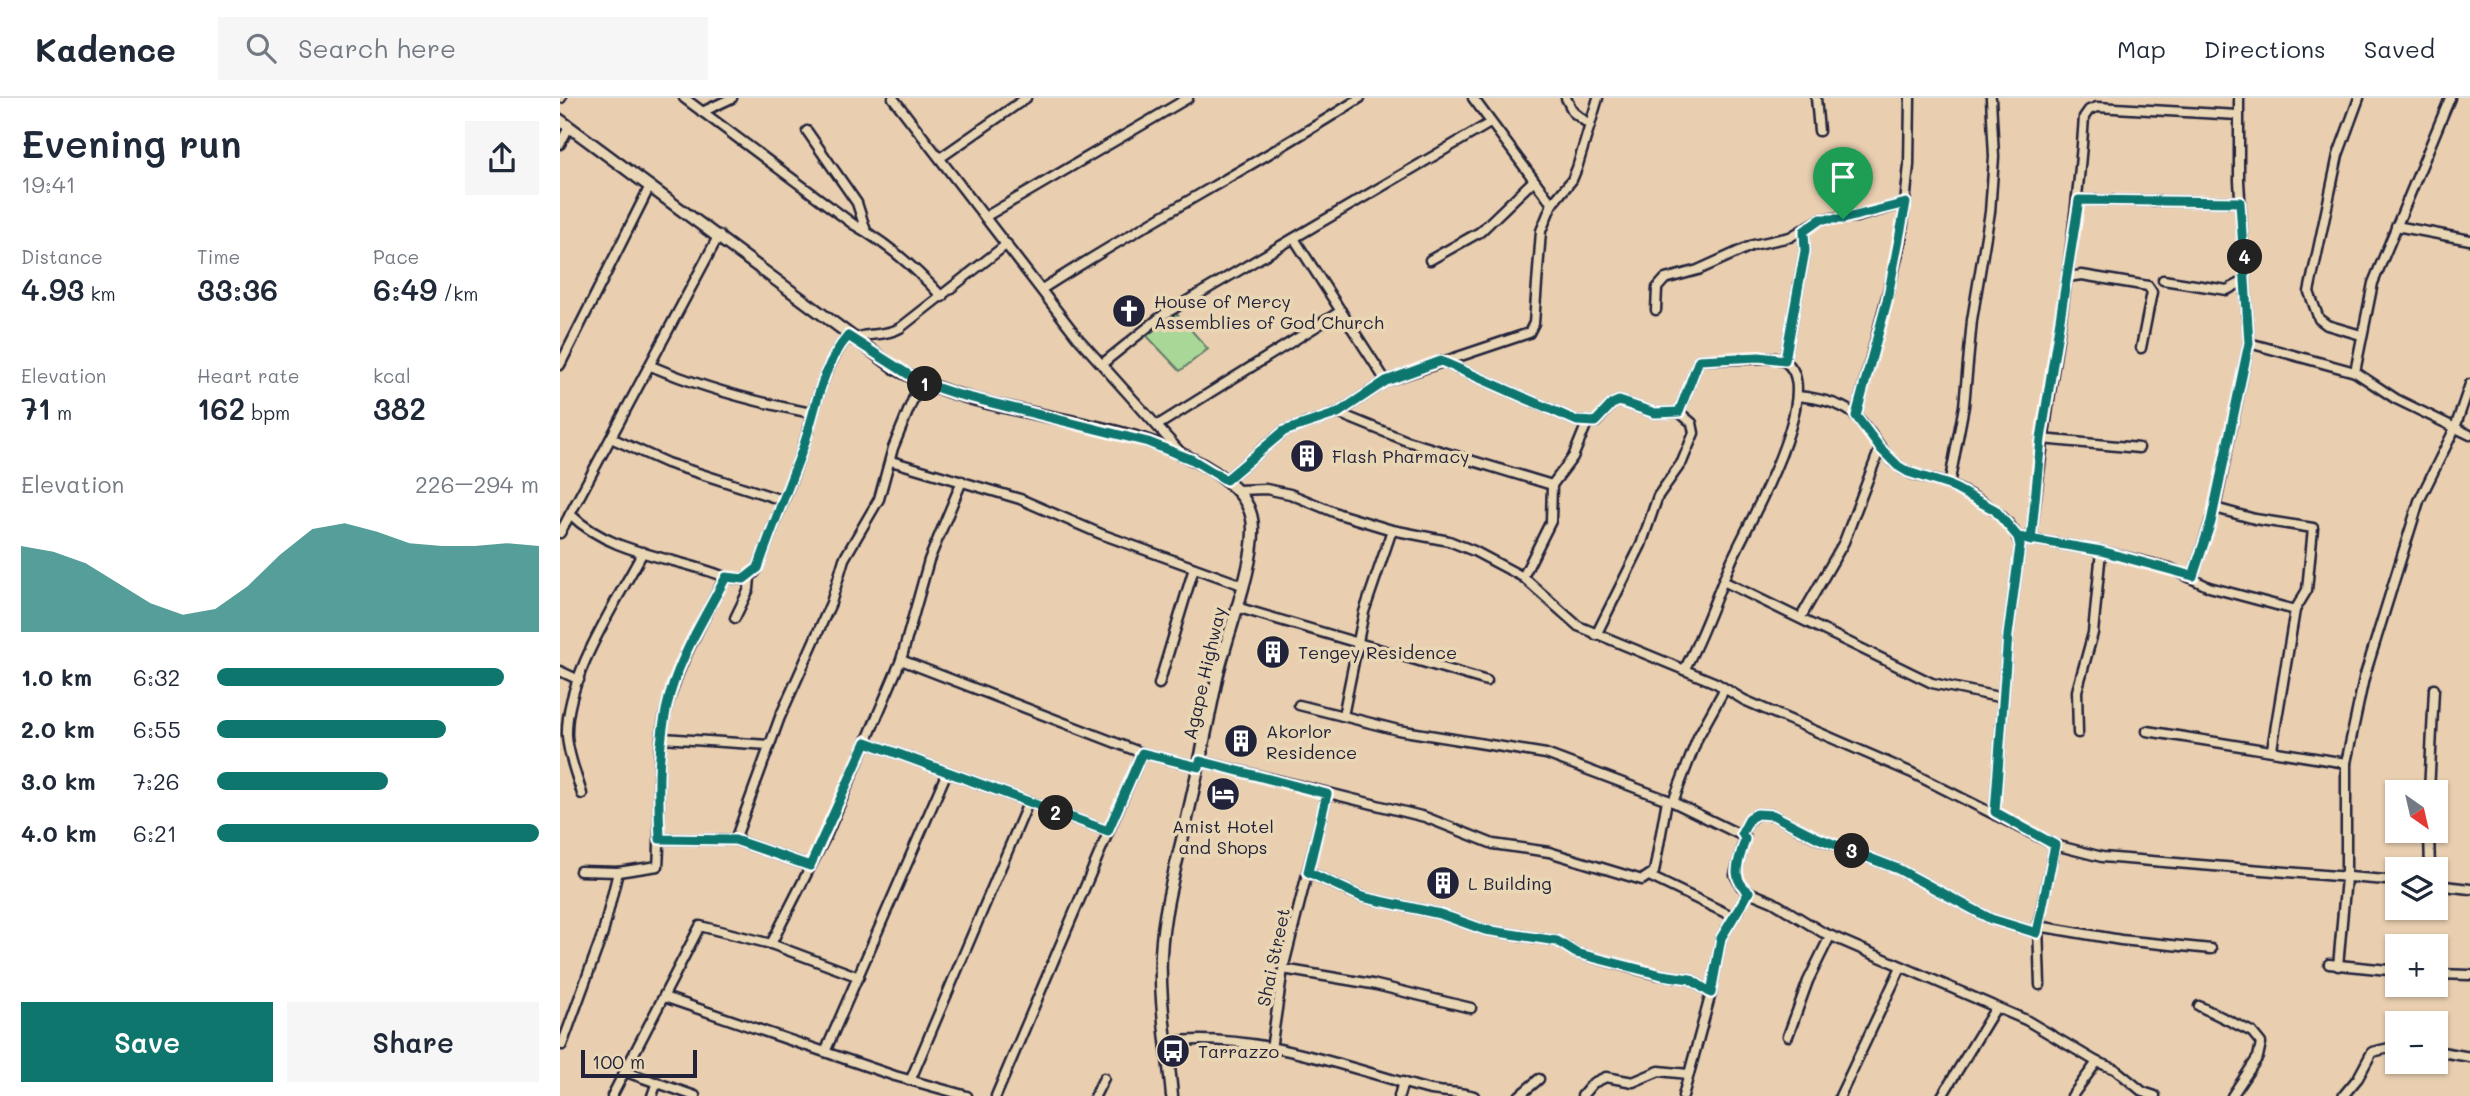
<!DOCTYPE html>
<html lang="en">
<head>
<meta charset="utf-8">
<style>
	:root { --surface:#fff; --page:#f6f6f7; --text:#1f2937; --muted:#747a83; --line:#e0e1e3; --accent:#0f766e }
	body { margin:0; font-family:Mali,sans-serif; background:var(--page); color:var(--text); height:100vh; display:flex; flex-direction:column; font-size:26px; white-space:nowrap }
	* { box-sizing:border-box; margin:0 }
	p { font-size:23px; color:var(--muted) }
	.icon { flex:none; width:38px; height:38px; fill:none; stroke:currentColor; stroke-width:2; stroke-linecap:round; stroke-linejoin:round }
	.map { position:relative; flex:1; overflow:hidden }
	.sheet { display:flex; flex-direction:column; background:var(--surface); width:560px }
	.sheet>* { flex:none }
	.needle { width:46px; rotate:146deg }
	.controls { position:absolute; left:1825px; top:682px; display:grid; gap:14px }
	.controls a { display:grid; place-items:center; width:63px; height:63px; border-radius:0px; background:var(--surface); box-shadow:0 2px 5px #0004; font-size:35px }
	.scale { position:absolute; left:21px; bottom:18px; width:116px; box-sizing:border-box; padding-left:7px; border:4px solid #22223b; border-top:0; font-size:19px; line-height:24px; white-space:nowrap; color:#22223b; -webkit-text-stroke:5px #e9d6b4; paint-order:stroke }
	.pin { position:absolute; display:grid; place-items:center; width:60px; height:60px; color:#fff; margin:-72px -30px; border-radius:50% 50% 50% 0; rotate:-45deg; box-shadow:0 0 7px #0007 }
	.pin .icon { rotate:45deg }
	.km { position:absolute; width:35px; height:35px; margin:-18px; border-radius:50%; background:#222; color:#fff; font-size:19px; line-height:35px; text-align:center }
	.round { display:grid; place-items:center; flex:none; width:74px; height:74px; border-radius:0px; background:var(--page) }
	.overview { display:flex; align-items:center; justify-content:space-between; height:119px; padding:0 21px }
	h1 { font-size:38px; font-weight:600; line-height:52px }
	.stats { display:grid; grid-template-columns:repeat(3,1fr); gap:10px; height:119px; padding:7px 21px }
	.stats div { display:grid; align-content:center }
	.stats b { font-size:30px; font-weight:600 }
	.stats small { font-size:19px; font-weight:400 }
	.stats p { font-size:19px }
	.chart { height:196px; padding:14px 21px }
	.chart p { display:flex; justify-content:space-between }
	.chart svg { width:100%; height:126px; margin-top:7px; fill:var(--accent); opacity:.7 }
	.button { display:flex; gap:14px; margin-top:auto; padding:14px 21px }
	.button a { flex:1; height:80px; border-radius:0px; background:var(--accent); color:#fff; font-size:28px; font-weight:600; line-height:80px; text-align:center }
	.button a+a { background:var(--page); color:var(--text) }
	ul { padding:0 21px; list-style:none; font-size:23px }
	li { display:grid; grid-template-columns:112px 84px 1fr; align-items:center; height:52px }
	li i { height:18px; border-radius:9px; background:var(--accent) }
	header { display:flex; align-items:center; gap:42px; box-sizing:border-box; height:98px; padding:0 35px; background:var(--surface); border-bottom:2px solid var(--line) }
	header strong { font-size:33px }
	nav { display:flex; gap:38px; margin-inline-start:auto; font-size:24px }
	.search { width:490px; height:63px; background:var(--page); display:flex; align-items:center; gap:18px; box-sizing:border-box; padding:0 24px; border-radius:0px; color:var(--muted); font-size:26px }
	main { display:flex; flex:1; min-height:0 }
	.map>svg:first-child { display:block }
	.green { fill:#a8d797; stroke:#657c69; stroke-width:2 }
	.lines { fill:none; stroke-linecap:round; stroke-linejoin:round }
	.minor-casing { stroke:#22223b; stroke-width:13 }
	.tertiary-casing { stroke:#22223b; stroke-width:15 }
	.minor { stroke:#e9d6b4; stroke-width:8 }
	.tertiary { stroke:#e9d6b4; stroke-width:10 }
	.route-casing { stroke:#fff; stroke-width:14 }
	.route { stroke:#0f766e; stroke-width:9 }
	.labels { text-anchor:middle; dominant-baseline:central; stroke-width:7; stroke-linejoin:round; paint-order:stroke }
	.poi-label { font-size:18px; fill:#22223b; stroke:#e9d6b4; text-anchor:start }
	.street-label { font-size:18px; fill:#22223b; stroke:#e9d6b4 }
</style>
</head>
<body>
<header>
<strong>Kadence</strong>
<div class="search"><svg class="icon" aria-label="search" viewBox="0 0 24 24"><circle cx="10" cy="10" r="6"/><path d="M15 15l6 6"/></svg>Search here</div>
<nav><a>Map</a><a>Directions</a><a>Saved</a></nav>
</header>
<main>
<section class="sheet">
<div class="overview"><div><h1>Evening run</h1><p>19:41</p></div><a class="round"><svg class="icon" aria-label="share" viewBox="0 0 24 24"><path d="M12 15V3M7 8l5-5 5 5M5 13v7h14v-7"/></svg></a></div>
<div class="stats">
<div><p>Distance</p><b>4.93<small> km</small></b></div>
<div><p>Time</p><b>33:36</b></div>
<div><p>Pace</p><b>6:49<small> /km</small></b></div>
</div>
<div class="stats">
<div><p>Elevation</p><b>71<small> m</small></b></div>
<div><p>Heart rate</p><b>162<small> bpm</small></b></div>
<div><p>kcal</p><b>382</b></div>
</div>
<div class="chart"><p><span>Elevation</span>226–294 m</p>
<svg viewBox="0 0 160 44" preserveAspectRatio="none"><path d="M0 44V14L10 16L20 20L30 27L40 34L50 38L60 36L70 28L80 17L90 8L100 6L110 9L120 13L130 14L140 14L150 13L160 14V44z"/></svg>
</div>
<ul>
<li><b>1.0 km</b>6:32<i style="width:89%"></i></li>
<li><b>2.0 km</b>6:55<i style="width:71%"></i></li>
<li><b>3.0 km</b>7:26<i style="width:53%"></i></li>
<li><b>4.0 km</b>6:21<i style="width:100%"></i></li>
</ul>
<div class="button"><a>Save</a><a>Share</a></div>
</section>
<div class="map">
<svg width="1910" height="998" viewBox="0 0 1910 998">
	<rect width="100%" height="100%" fill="#e9cfb0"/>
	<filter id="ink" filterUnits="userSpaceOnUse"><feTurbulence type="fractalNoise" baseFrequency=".0143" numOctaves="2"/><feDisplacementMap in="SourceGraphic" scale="14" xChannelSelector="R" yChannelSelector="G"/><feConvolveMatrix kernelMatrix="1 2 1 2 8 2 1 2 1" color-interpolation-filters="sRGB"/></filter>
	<g filter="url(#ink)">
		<polygon class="green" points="616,215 648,251 620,273 587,238"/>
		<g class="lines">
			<g class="minor-casing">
				<g id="minor">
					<polyline points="0,0 1,0"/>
					<path d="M124,0L293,126C328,146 355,169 382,199"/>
					<polyline points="333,0 518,240 622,356"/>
					<polyline points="913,0 992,106"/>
					<polyline points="1006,0 1013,14 1030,27"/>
					<polyline points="1256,0 1259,33"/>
					<polyline points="1799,0 1778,57 1749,194 1759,221 1767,227 1801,237"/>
					<polyline points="142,14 172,0"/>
					<polyline points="247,33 297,105 306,133"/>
					<polyline points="0,46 9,29"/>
					<polyline points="380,60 466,0"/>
					<polyline points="1519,102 1680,104"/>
					<polyline points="425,119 628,0"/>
					<polyline points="1836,128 1910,142"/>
					<polyline points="735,142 826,283"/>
					<polyline points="870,162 920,134 973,83"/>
					<polyline points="1507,179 1522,177 1588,188 1592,194 1581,250"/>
					<polyline points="1603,182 1667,192 1684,183"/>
					<path d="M482,191C586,124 696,67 800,0"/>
					<polyline points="1096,212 1097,190 1105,181 1138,172 1193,147 1230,139 1261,121 1296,119 1346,105"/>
					<path d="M293,242C306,233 322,240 340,230L447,146"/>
					<polyline points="1689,245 1795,274 1836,301 1910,337"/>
					<polyline points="1225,262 1245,153 1244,133"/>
					<polyline points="881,263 1017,323 1036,324 1052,306 1059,303 1095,315 1119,314 1132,325 1134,335 1122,364 1098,398 1081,447 1036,537"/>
					<polyline points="542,266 603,217 930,25"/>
					<polyline points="0,267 90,88"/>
					<path d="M91,268C143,290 195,304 251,315"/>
					<polyline points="1795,274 1813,185 1890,0"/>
					<path d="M1237,298C1257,300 1283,305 1297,319C1315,337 1324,362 1348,374C1361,380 1376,381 1389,387C1416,399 1453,417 1460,448L1448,537L1435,714"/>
					<path d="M1119,314L1139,262L1215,260C1279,272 1184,432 1171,464C1155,500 1143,538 1124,572"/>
					<polyline points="778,315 847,343 992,387"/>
					<polyline points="1296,318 1341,144 1349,67 1350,0"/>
					<polyline points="598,327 781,213"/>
					<polyline points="51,340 107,365 222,402"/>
					<polyline points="1481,341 1579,350"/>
					<polyline points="331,363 460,401 541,436 682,487"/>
					<polyline points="666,382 724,333 778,315 826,283 969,235 974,225 981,133 992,106 1012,82 1017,70 1038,0"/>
					<polyline points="1389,387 1404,308 1412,222 1430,114 1434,59 1431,0"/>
					<polyline points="677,392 706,391 730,396 779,416 832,432 889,443 914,453 963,479 1018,528 1156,585 1184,602 1350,674 1495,747 1542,759 1838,783"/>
					<polyline points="1655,410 1695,421 1753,430 1747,492 1735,512"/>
					<path d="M10,416C52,457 113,458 165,479C179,482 190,483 198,470C211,432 227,395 240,358C255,317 259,273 288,238"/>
					<polyline points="832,432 804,514 783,618 838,632 986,656 1113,704 1185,739 1175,777 1181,788 1189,794 1213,804 1262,834 1466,922 1537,964 1555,971 1583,994 1595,998"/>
					<polyline points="0,435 159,137"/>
					<polyline points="1458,439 1541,453 1610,470 1649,489 1735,512 1712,651"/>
					<path d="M1471,443C1485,301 1515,162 1524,19L1529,12L1537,9L1678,17"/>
					<polyline points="1633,478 1655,410 1689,245 1679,83 1679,0"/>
					<polyline points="963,479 991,423 992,387 1013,359 1027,325"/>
					<polyline points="1163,483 1372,585 1443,600"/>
					<polyline points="676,509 927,583"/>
					<polyline points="1241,519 1284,444 1320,350"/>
					<polyline points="175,520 189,491 190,479"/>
					<polyline points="341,562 582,655 639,669"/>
					<polyline points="0,573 19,582"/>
					<polyline points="599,586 634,470"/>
					<polyline points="739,607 783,618"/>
					<polyline points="1587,633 1786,665 1786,780 1778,868"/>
					<polyline points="1518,635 1517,593 1533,535 1541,453"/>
					<polyline points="102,640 209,647"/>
					<polyline points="306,644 548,733"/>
					<polyline points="640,663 865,719 933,746 989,754 1082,782 1094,774 1107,702"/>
					<polyline points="1786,665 1804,580 1859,403 1895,330 1910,286"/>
					<polyline points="1869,695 1874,591"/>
					<path d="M22,696C17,678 8,657 7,638C5,580 56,505 83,454"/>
					<polyline points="1113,704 1138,639 1164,592"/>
					<polyline points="1869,733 1870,772"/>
					<polyline points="1182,735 1190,721 1197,716 1213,717 1257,740 1338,771 1431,821 1477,835"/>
					<polyline points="100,741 175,742 250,768"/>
					<polyline points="175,742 220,619 271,505 284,461 319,401 333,350 360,284"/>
					<path d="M20,773L58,774L98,768C102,718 94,667 105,617C116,568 143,524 165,479"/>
					<polyline points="748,774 802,799 880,816 925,832 997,843 1016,855 1095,876 1130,881 1151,895"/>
					<polyline points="1091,779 1174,819"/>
					<polyline points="1876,787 1910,791"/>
					<polyline points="1478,828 1561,842 1651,851"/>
					<polyline points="211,846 267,736 341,562 369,462 402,383"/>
					<polyline points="1769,866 1838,873"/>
					<polyline points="723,871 812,886 911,910"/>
					<polyline points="1876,876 1910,877"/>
					<polyline points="1480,887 1478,828 1495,747"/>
					<polyline points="104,899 335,978 407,998"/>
					<polyline points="1639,908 1692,934 1701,945 1698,959 1672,998"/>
					<polyline points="1228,938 1248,883 1270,838"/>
					<path d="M607,944C694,933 784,969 866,991C882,995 898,993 914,998"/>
					<polyline points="2,947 43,835 58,774"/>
					<polyline points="711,951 723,871 767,697"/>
					<polyline points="266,952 387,674"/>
					<polyline points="1876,953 1910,959"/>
					<polyline points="66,974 135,998"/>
					<polyline points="351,981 468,705"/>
					<polyline points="52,998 140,828 211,846 299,879"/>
					<polyline points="92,998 97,984"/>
					<polyline points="436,998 582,655"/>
					<polyline points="535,998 544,980"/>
					<polyline points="839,998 843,984"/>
					<polyline points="959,998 979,981"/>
					<polyline points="1022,998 1033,985 1046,979 1073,984 1099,973 1128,976"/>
					<polyline points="1123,998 1151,895 1161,840 1189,794"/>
					<polyline points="1280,998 1341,869"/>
					<polyline points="1382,998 1435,911"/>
					<polyline points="1512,998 1537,964"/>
					<polyline points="1783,998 1798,980 1812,954 1838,948"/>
				</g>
			</g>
			<g class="tertiary-casing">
				<path id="tertiary" d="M0,22L336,271C434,325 557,313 653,373C674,387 693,404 693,431C694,471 666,538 657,580C647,629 637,677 626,725C616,768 603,812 601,856C599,903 608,951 612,998"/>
			</g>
			<use href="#minor" class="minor"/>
			<use href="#tertiary" class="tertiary"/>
		</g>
	</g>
	<g class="lines" filter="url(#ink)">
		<g class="route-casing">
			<path id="route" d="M1283,121H1261L1244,133L1245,153L1225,262L1199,259L1139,262L1119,314L1095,315L1059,303L1052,306L1035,324L1017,323L881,263L826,283L778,315L724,333L666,382L633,362L588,344L396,296L360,284L288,238C258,273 256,317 240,358C226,395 211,432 198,470L184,481L166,479C146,517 122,555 110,596C97,643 98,692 100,741L175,742L250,768L306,644L548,733L582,655L639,669L640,663L767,696L748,774L802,799L880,816L925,832L997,843L1016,855L1102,877L1130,881L1151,895L1161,840L1189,794C1168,779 1180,762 1185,741L1182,735L1190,720L1197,716L1213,717L1258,740L1338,771L1431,821L1477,835L1495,747L1435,714L1448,537L1460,448L1458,439L1541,453L1633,478L1651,424L1689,245L1680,104L1519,102L1481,341L1471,443L1458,439L1435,412L1389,387L1348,374L1338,368L1320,350L1296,318L1327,203L1346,105L1283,121"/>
		</g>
		<use href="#route" class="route"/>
	</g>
	<defs>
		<g id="church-disc" transform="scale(1.75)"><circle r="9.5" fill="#22223b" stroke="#e9d6b4"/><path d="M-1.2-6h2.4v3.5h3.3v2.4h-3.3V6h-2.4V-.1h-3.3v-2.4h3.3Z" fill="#fff"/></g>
		<g id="building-disc" transform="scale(1.75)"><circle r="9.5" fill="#22223b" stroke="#e9d6b4"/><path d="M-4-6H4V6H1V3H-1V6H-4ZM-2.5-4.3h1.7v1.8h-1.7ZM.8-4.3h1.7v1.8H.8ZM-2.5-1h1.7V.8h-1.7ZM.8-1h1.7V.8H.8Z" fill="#fff"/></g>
		<g id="hotel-disc" transform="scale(1.75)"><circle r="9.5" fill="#22223b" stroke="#e9d6b4"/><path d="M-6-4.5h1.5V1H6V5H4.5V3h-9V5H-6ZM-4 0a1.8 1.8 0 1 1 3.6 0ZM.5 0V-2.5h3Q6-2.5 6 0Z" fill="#fff"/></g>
		<g id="bus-disc" transform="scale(1.75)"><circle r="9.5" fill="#22223b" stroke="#e9d6b4"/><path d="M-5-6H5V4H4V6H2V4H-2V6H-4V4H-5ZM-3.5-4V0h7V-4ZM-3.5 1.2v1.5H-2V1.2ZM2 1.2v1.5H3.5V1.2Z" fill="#fff"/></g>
	</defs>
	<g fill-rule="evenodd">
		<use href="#church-disc" x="569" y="213"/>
		<use href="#building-disc" x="747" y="358"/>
		<use href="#building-disc" x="713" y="554"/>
		<use href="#building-disc" x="681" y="643"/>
		<use href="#hotel-disc" x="663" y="696"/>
		<use href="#building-disc" x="883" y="785"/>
		<use href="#bus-disc" x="613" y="953"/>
	</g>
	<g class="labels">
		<g class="poi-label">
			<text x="594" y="203">House of Mercy<tspan x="594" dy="21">Assemblies of God Church</tspan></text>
			<text x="772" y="358">Flash Pharmacy</text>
			<text x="738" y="554">Tengey Residence</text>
			<text x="706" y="633">Akorlor<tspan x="706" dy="21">Residence</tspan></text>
			<text x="663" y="728" text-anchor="middle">Amist Hotel<tspan x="663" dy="21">and Shops</tspan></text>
			<text x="908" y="785">L Building</text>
			<text x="638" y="953">Tarrazzo</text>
		</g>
		<g class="street-label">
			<text transform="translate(644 575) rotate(-77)">Agape Highway</text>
			<text transform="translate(713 859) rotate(-78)">Shai Street</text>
		</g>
	</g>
</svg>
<div class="controls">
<a><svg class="needle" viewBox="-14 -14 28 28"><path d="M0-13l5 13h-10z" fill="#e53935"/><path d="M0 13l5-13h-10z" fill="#747a83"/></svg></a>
<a><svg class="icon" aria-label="layers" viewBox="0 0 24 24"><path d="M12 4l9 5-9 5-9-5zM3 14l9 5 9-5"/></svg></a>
<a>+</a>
<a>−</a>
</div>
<div class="scale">100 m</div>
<div class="pin" style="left:1283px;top:121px;background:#1e9e55"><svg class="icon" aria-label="arrive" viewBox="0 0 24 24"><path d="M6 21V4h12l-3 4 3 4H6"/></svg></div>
<b class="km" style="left:365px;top:286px">1</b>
<b class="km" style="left:496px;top:715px">2</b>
<b class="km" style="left:1292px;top:753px">3</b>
<b class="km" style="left:1685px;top:159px">4</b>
</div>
</main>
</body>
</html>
